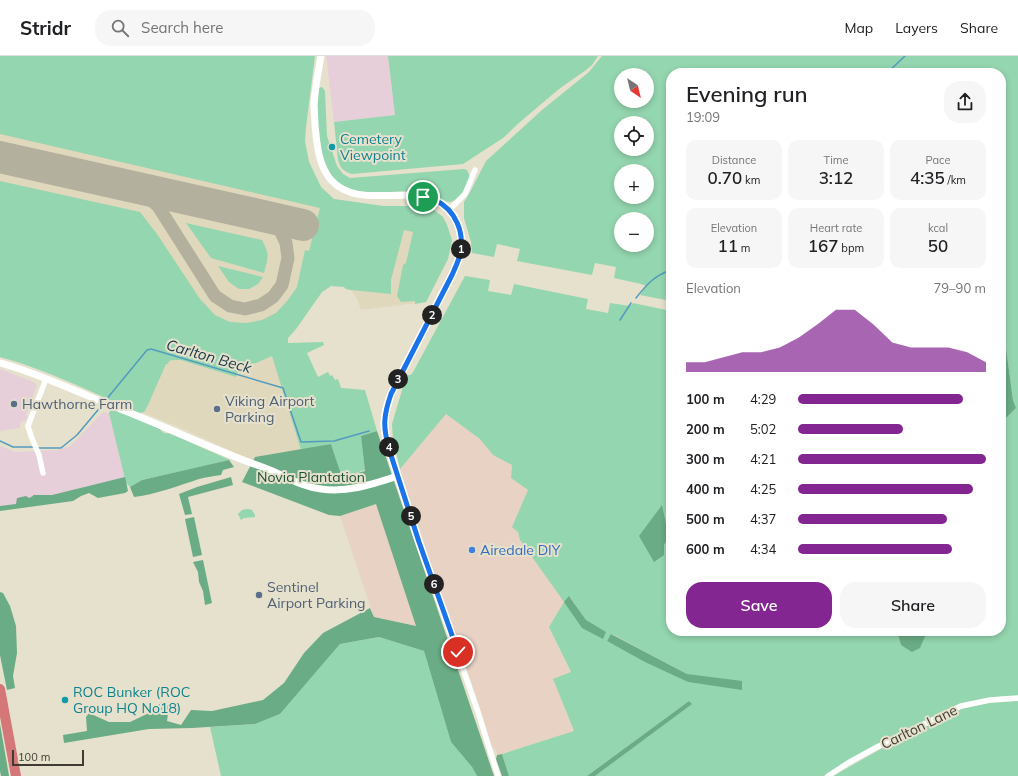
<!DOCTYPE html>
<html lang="en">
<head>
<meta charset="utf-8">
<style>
	:root { --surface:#fff; --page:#f6f6f6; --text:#202124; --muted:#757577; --line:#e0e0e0; --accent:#842692 }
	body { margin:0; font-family:Mulish,sans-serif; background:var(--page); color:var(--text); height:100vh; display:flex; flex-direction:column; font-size:15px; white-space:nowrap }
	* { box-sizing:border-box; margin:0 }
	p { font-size:13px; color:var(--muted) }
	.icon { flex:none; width:22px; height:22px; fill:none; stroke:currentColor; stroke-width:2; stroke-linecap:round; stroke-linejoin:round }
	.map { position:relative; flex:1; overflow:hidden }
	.sheet { position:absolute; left:666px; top:12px; width:340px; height:568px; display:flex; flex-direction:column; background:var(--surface); border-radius:16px; box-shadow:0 2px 6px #0003 }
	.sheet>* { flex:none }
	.needle { width:26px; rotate:145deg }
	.buttons { position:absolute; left:614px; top:12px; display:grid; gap:8px }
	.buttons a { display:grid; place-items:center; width:40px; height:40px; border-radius:50%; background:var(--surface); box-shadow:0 2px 6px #0003; font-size:20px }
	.scale { position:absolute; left:12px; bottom:10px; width:72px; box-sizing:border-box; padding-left:4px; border:2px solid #3d3b33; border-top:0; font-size:11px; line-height:14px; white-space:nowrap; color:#3d3b33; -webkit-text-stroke:3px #e6e1cc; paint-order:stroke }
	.pin { position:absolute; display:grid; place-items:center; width:34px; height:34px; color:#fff; margin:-17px; border:2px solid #fff; border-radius:50%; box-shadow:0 1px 4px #0007 }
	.km { position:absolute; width:20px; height:20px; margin:-10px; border-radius:50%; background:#222; color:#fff; font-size:11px; line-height:20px; text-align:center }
	.round { display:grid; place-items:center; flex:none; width:42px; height:42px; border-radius:16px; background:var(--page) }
	.overview { display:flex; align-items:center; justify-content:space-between; height:68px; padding:0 20px }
	h1 { font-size:22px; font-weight:600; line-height:30px }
	.figures { display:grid; grid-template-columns:repeat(3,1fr); gap:6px; height:68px; padding:4px 20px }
	.figures div { display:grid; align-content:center; border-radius:10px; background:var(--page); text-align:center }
	.figures b { font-size:17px; font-weight:600 }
	.figures small { font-size:11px; font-weight:400 }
	.figures p { font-size:11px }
	.chart { height:112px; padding:8px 20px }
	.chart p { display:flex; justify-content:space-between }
	.chart svg { width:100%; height:72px; margin-top:4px; fill:var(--accent); opacity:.7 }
	.action { display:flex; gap:8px; margin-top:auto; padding:8px 20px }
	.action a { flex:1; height:46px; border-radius:16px; background:var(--accent); color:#fff; font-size:16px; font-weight:600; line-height:46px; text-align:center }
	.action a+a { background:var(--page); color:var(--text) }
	ul { padding:0 20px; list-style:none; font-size:13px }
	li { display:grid; grid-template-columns:64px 48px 1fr; align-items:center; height:30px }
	li i { height:10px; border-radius:5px; background:var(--accent) }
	header { display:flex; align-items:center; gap:24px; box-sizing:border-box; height:56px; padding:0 20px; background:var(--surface); border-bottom:1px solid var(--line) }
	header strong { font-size:19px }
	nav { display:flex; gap:22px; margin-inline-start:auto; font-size:14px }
	.search { width:280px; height:36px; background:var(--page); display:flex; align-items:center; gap:10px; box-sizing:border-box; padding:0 14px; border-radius:16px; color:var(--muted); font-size:15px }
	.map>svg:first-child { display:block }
	.commercial { fill:#e7cfda }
	.industrial { fill:#e7d2c4 }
	.built { fill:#e0d8bc }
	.green { fill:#94d6af; fill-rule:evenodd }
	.forest { fill:#69ac85 }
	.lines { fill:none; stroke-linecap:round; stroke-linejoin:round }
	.stream { stroke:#539bbf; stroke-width:1.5 }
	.taxiway { stroke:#b4b09e; stroke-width:13 }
	.runway { stroke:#b4b09e; stroke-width:32 }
	.street { stroke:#fff; stroke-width:5.5 }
	.secondary { stroke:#fff; stroke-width:7 }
	.highway { stroke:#d57679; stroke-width:10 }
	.route-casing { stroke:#fff; stroke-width:8 }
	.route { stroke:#1a73e8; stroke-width:5 }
	.culture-dot { fill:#0f9aa8; stroke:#e6e1cc; stroke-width:1.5 }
	.service-dot { fill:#5c6f8a; stroke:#e6e1cc; stroke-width:1.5 }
	.shop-dot { fill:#3f7fe0; stroke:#e6e1cc; stroke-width:1.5 }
	.labels { text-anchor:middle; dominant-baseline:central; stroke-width:4; stroke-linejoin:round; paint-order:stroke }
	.culture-label { font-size:14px; fill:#0d838f; stroke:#e6e1cc; text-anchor:start }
	.service-label { font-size:14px; fill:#4e5e75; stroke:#e6e1cc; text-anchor:start }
	.park-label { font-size:14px; fill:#1e5136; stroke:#e6e1cc }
	.shop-label { font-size:14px; fill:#366cbe; stroke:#e6e1cc; text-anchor:start }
	.street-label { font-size:14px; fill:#3d3b33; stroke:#e6e1cc }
	.water-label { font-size:15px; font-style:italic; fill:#193a4a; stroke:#e6e1cc }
</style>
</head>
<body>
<header>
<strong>Stridr</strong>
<div class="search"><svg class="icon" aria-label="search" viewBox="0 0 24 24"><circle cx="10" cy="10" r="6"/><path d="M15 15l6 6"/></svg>Search here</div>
<nav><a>Map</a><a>Layers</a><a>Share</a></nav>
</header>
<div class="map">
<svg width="1018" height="720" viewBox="0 0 1018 720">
	<rect width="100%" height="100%" fill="#e6e1cc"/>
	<g class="commercial">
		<polygon points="326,0 388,0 395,59 334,66"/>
		<polygon points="0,313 34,326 37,329 26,359 28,360 26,364 20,367 20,372 0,375"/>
		<polygon points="103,356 109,357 126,427 0,453 0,390 16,396 57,394 70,390"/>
	</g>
	<g class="industrial">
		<polygon points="446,358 480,383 493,399 512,409 511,422 528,434 518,476 520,484 564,546 549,571 571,617 553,623 574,676 497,699 495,692 492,691 474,634 462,600 464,596 461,588 457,586 439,535 442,526 434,519 400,413"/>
		<polygon points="376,447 416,570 374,561 340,460"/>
	</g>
	<polygon class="built" points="0,5 218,40 305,86 309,106 321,131 334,143 383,150 419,150 434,154 443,161 447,169 452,184 448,203 426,246 360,254 360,251 357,243 351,234 346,233 344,231 331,230 322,236 296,273 288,282 288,287 273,300 301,394 255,401 253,405 183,373 139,355 120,345 22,307 0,301"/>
	<g class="green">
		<path d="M0,0H315L306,71L305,86L309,106L321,131L334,143L383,150H419L434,154L443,161L447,169L452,184L448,203L426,246L415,248V245L401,246L397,240L403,209L406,207L413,176L404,174L391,224V238L351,234L346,233L344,231L331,230L322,236L296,273L288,282V287L323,286L324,289L307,297L318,321L328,316L330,320L332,319L335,324L338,323L341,332L365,334L377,375L361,380L365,414L342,421L331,388L301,394L272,300L256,307L240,310L236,321L181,304H173L169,305L168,308H166L148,349L144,356L139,357C94,337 48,314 0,301V125L140,156L157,178L200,243L215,259L230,266L246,267L262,264L276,257L288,244L297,231L305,194L309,195L320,152L0,78Z"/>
		<path d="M388,0H598L592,9L586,14L559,33L520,66L503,82L463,108L352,118C344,116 340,112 338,104L334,66L395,59Z"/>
		<path d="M602,0H1018V640C995,640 980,643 958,649L833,714L824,720H595L691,648L689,645L587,720H509L502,698L574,675L553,623L571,616L549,571L564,546L520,484L518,476L512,471L528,434L511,422L512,409L493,399L480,383L446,358L400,413L393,383L392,368L403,331L404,321L412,318L465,220L490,224L488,235L511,239L514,228L588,243L586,253L608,257L610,247L630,250L633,247L671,255V575H897L901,589L920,591L927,575H1001V367L1016,352L1013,344L1005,285L1001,281V17H671V245L640,239L646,230L641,228L614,222L616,211L595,207L592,219L517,205L520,193L497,188L494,201L472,197L471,186L464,162V146L469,138L486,105L542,54L589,16ZM621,19H647V45H621ZM621,67H647V93H621ZM621,115H647V141H621ZM621,163H647V189H621ZM662,449L669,481L664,489ZM569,541H570L586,564L565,546ZM612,578L687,618L742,633L688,626L607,585Z"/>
		<path d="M321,31H322L325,35L327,80L337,110L343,118L350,122L464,113L467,114L470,121C466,130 462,142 453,145C446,148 439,142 432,140C429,139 425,138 421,137C392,131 359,146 335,124C316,106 316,57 319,33Z"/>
		<path d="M186,167L262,184C270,199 268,201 264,217L211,202Z"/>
		<polygon points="218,210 263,221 258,228 249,233 239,233 229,226"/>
		<path d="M112,353L159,372C162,376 164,378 169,377L230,404L142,424L130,431L126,427L109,357L110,355Z"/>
		<polygon points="248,453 252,454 255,459 255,461 244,462 241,464 238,458 242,454"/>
		<polygon points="379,581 424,595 451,686 472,711 477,720 221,720 210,671 255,668 280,658 340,588"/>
		<polygon points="1018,645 1018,720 833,720 886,690 961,653 988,647"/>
	</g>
	<g class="forest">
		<polygon points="1001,281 1005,285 1013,344 1016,352 1001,367"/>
		<polygon points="377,375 494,720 477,720 472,711 451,686 424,595 379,581 340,588 280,658 255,668 192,672 149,673 64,687 63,679 87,675 86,661 89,657 109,666 130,666 151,656 162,646 169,650 167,665 181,669 191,654 212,655 263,644 284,627 304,597 323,577 370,552 374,561 416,570 376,448 340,460 329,459 242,426 255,401 331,388 342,421 365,415 361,380"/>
		<path d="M229,404L234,411L223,414L221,419C214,420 206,421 199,423C178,430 157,438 134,441L130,431L142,424Z"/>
		<polygon points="125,421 128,435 125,437 98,442 89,437 81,440 73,445 0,455 0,450 16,448 17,442 26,440 29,442 33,440 33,439 52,439"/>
		<polygon points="231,421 233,429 188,441 192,458 185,459 179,438 197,431"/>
		<polygon points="662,449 669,481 664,489 664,499 654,506 639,480"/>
		<polygon points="194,461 202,499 193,501 185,463"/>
		<polygon points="203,504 212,547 205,549 203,535 199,526 198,516 193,506"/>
		<polygon points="0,536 3,537 10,550 16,570 17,597 13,620 15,632 7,634 0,599"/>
		<polygon points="569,540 586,564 606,576 603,583 582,572 564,546"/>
		<polygon points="897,575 927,575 927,576 920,592 912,596 901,589"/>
		<polygon points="611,578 687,618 742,625 742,634 688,626 645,606 607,585"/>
		<polygon points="689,645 692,648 595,720 587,720"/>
		<polygon points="0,668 8,714 9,720 1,720 0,715"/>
		<polygon points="502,698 509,720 502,720 496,703 497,699"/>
	</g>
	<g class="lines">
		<g class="stream">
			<polyline points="887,17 905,0"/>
			<path d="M636,242C647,228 654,220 671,214"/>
			<polyline points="620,264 631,247"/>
			<polyline points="105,345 147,294 151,293 283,332 301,386 334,385 369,375"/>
			<polyline points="0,385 13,391 34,391"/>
			<polyline points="38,392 61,392 77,379 103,348"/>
		</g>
		<polyline class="taxiway" points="123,128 134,132 144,138 158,150 215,240 230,250 245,253 261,249 273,241 282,229 288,202 286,187 280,174 275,169 269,164 254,158"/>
		<polyline class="runway" points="0,101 303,169"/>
		<g class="street">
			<polyline points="449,154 465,138 475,114"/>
			<polyline points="43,417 39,399 31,380 28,370 46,323"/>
			<polyline points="398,420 419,486 478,656 498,720"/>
			<polyline points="828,720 848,707 877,691 961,650 990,644 1018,642"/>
		</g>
		<path class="secondary" d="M0,307C30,315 59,328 88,340C113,350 139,360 164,371C197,385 230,400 265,412C284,419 301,431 321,433C348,437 373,428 398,420C393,403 384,385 384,368C384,354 390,341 395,328C410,301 423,274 437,247C445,232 456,215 460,198C463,185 461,174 455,162C430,116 363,160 331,124C318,109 317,88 315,69C315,62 314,55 314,48C315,32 318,16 321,0"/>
		<polyline class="highway" points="0,633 16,720"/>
	</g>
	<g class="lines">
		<g class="route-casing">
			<path id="route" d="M423,141C427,142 432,142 435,144C456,154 465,177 460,199C458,206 455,212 452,219L391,338C383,361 383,371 389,393L419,486L458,596"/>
		</g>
		<use href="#route" class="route"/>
	</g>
	<g class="culture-dot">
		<circle cx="332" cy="91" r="4"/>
		<circle cx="65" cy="644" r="4"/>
	</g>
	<g class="service-dot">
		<circle cx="14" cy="348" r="4"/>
		<circle cx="217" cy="353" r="4"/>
		<circle cx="259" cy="539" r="4"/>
	</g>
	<circle class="shop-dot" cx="472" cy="494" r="4"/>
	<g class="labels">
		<g class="culture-label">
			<text x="340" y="83">Cemetery<tspan x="340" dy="16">Viewpoint</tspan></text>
			<text x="73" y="636">ROC Bunker (ROC<tspan x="73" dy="16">Group HQ No18)</tspan></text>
		</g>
		<g class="service-label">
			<text x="225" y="345">Viking Airport<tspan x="225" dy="16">Parking</tspan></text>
			<text x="22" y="348">Hawthorne Farm</text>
			<text x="267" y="531">Sentinel<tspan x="267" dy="16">Airport Parking</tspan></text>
		</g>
		<g class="park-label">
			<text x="311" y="421">Novia Plantation</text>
		</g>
		<g class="shop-label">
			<text x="480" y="494">Airedale DIY</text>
		</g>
		<g class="street-label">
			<text transform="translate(919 671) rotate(-26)">Carlton Lane</text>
		</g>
		<g class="water-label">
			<text transform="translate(209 300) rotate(16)">Carlton Beck</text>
		</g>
	</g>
</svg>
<div class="buttons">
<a><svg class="needle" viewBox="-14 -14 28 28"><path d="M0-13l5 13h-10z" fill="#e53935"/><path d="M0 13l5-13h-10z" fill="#757577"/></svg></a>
<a><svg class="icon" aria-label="locate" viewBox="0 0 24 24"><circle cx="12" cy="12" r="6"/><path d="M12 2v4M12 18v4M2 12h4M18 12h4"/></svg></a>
<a>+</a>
<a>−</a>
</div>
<div class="scale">100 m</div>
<div class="pin" style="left:423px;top:141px;background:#1e9e55"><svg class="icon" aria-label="arrive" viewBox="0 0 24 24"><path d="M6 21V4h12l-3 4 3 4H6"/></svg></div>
<div class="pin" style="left:458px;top:596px;background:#d93025"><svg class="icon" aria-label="check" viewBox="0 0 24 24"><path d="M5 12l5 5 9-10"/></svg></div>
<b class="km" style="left:461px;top:193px">1</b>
<b class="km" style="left:432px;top:259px">2</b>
<b class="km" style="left:398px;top:323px">3</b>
<b class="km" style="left:389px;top:391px">4</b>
<b class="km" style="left:411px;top:460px">5</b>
<b class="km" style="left:434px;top:528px">6</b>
<section class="sheet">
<div class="overview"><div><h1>Evening run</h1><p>19:09</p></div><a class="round"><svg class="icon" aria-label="share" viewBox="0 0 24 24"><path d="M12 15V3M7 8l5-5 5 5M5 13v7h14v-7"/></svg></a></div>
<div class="figures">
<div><p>Distance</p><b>0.70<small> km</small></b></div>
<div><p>Time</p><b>3:12</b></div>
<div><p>Pace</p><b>4:35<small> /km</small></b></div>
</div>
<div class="figures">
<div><p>Elevation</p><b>11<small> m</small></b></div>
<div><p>Heart rate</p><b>167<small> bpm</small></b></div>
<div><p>kcal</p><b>50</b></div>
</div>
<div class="chart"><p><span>Elevation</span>79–90 m</p>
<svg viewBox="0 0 160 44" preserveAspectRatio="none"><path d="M0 44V38L10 38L20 35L30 32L40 32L50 29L60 23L70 15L80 6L90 6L100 15L110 26L120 29L130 29L140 29L150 32L160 38V44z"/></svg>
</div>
<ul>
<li><b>100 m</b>4:29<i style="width:88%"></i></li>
<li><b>200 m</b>5:02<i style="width:56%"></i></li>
<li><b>300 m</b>4:21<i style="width:100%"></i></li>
<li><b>400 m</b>4:25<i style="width:93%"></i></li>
<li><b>500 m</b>4:37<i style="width:79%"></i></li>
<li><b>600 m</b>4:34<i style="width:82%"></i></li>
</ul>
<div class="action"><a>Save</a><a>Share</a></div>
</section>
</div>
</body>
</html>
